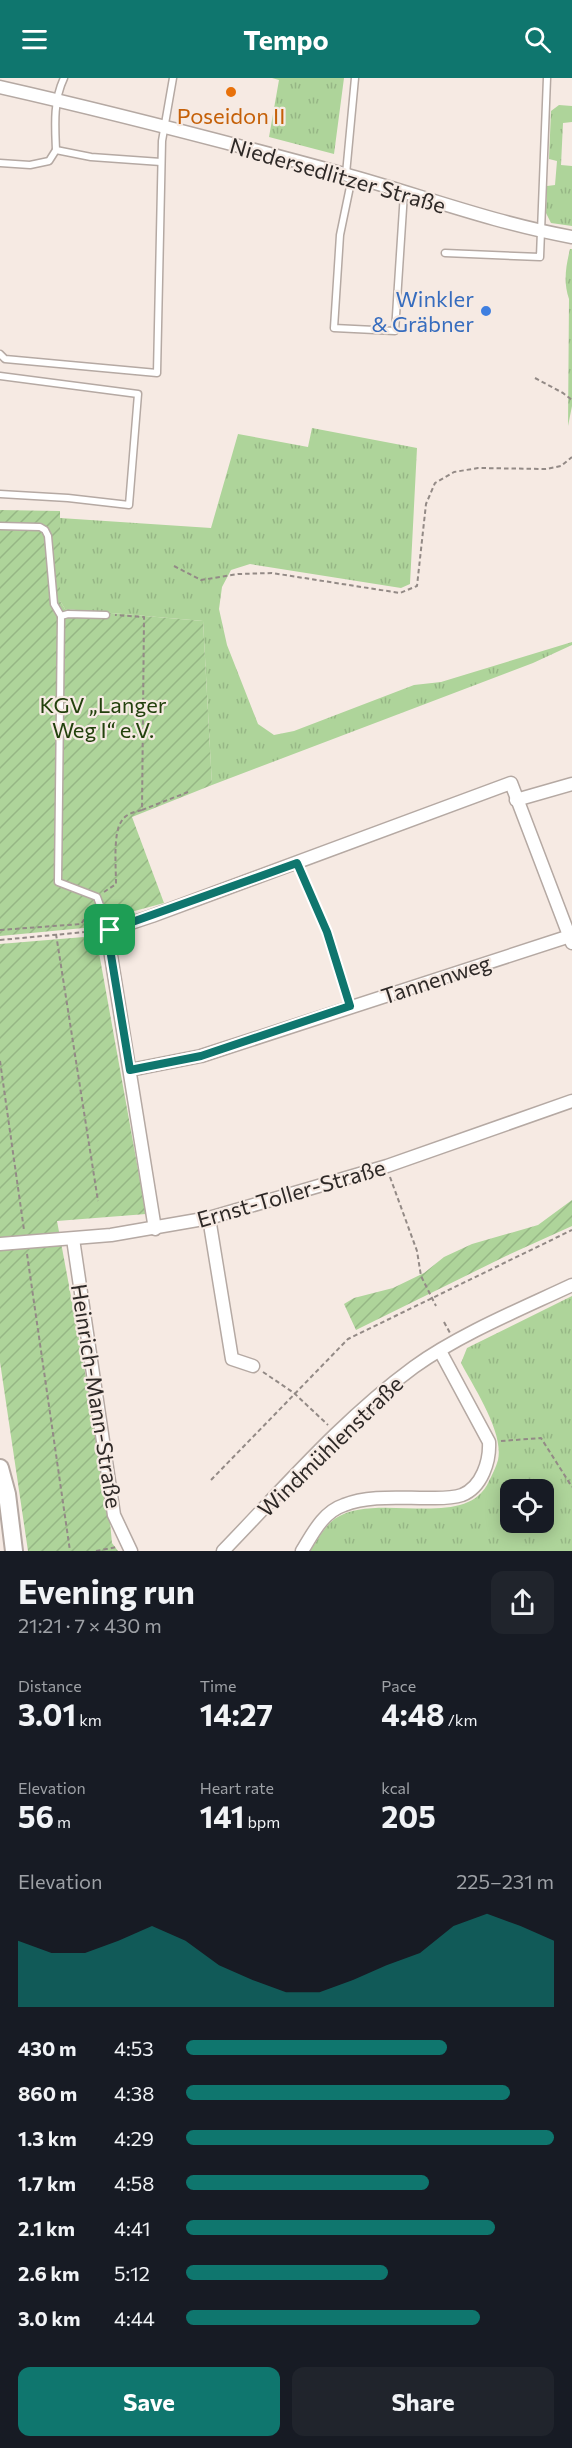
<!DOCTYPE html>
<html lang="en">
<head>
<meta charset="utf-8">
<style>
	:root { --surface:#171b24; --page:#20242c; --text:#f1f3f6; --muted:#9ea1a6; --accent:#0f766e }
	body { margin:0; font-family:Commissioner,sans-serif; background:var(--page); color:var(--text); height:100vh; display:flex; flex-direction:column; font-size:22px; white-space:nowrap }
	* { box-sizing:border-box; margin:0 }
	p { font-size:20px; color:var(--muted) }
	.icon { flex:none; width:33px; height:33px; fill:none; stroke:currentColor; stroke-width:2; stroke-linecap:round; stroke-linejoin:round }
	.map { position:relative; height:1473px; overflow:hidden }
	.drawer { display:flex; flex-direction:column; background:var(--surface); flex:1 }
	.drawer>* { flex:none }
	.controls { position:absolute; left:500px; top:1401px; display:grid; gap:12px }
	.controls a { display:grid; place-items:center; width:54px; height:54px; border-radius:12px; background:var(--surface); box-shadow:0 3px 15px #0003; font-size:30px }
	.pin { position:absolute; display:grid; place-items:center; width:51px; height:51px; color:#fff; margin:-26px; border-radius:12px; box-shadow:0 3px 9px #0006 }
	.round { display:grid; place-items:center; flex:none; width:63px; height:63px; border-radius:12px; background:var(--page) }
	.summary { display:flex; align-items:center; justify-content:space-between; height:102px; padding:0 18px }
	h1 { font-size:33px; font-weight:700; line-height:45px }
	.metrics { display:grid; grid-template-columns:repeat(3,1fr); gap:9px; height:102px; padding:6px 18px }
	.metrics div { display:grid; align-content:center }
	.metrics b { font-size:30px; font-weight:700 }
	.metrics small { font-size:16px; font-weight:400 }
	.metrics p { font-size:16px }
	.chart { height:168px; padding:12px 18px }
	.chart p { display:flex; justify-content:space-between }
	.chart svg { width:100%; height:108px; margin-top:6px; fill:var(--accent); opacity:.7 }
	.action { display:flex; gap:12px; margin-top:auto; padding:12px 18px }
	.action a { flex:1; height:69px; border-radius:12px; background:var(--accent); color:#fff; font-size:24px; font-weight:700; line-height:69px; text-align:center }
	.action a+a { background:var(--page); color:var(--text) }
	ul { padding:0 18px; list-style:none; font-size:20px }
	li { display:grid; grid-template-columns:96px 72px 1fr; align-items:center; height:45px }
	li i { height:15px; border-radius:8px; background:var(--accent) }
	header { display:flex; justify-content:space-between; align-items:center; height:78px; padding:0 18px; background:var(--accent); color:#fff; font-size:27px; font-weight:700 }
	.map>svg:first-child { display:block }
	.grass { fill:url(#grass-tufts); fill-rule:evenodd }
	.garden { fill:url(#garden-furrows) }
	.lines { fill:none; stroke-linecap:round; stroke-linejoin:round }
	.service-casing { stroke:#b5a9a3; stroke-width:9 }
	.minor-casing { stroke:#b5a9a3; stroke-width:15 }
	.secondary-casing { stroke:#b5a9a3; stroke-width:20 }
	.path { stroke:#938a86; stroke-width:2; stroke-dasharray:4.5 3; stroke-linecap:butt }
	.service { stroke:#fff; stroke-width:6 }
	.minor { stroke:#fff; stroke-width:12 }
	.secondary { stroke:#fff; stroke-width:16 }
	.route-casing { stroke:#fff; stroke-width:12 }
	.route { stroke:#0f766e; stroke-width:8 }
	.food-dot { fill:#e8710a; stroke:#f6eae3; stroke-width:2 }
	.shop-dot { fill:#3f7fe0; stroke:#f6eae3; stroke-width:2 }
	.labels { text-anchor:middle; dominant-baseline:central; stroke-width:4.5; stroke-linejoin:round; paint-order:stroke }
	.food-label { font-size:22px; fill:#c56008; stroke:#f6eae3 }
	.street-label { font-size:22px; fill:#2e2927; stroke:#f6eae3 }
	.shop-label { font-size:22px; fill:#366cbe; stroke:#f6eae3; text-anchor:end }
	.park-label { font-size:22px; fill:#23410d; stroke:#f6eae3 }
</style>
</head>
<body>
<header><svg class="icon" aria-label="menu" viewBox="0 0 24 24"><path d="M4 6h16M4 12h16M4 18h16"/></svg>Tempo<svg class="icon" aria-label="search" viewBox="0 0 24 24"><circle cx="10" cy="10" r="6"/><path d="M15 15l6 6"/></svg></header>
<div class="map">
<svg width="572" height="1473" viewBox="0 0 572 1473">
	<defs>
		<pattern id="grass-tufts" width="24" height="20" patternUnits="userSpaceOnUse" patternTransform="scale(1.5)"><rect width="24" height="20" fill="#aed49a"/><path d="M3 7l-1-3M5 7V3M7 7l1-3M15 17l-1-3M17 17v-4M19 17l1-3" fill="none" stroke="#96b685"/></pattern>
		<pattern id="garden-furrows" width="10" height="10" patternUnits="userSpaceOnUse" patternTransform="scale(1.5)"><rect width="10" height="10" fill="#aed49a"/><path d="M-1 1l2-2M0 10L10 0M9 11l2-2" fill="none" stroke="#96b685"/></pattern>
	</defs>
	<rect width="100%" height="100%" fill="#f6eae3"/>
	<g class="grass">
		<polygon points="272,0 344,0 334,76 269,59 279,2"/>
		<polygon points="559,27 572,28 572,44 563,45 561,87 572,88 572,148 551,145 546,135 547,108 555,107 557,83 549,81 551,33"/>
		<path d="M570,171H572V328L568,348L569,221C563,204 566,188 570,171Z"/>
		<polygon points="312,350 417,370 410,506 401,510 250,486 231,492 222,509 219,531 227,567 258,646 274,657 294,653 414,607 441,604 572,564 572,567 533,585 212,707 203,543 65,531 60,523 60,440 211,450 238,356 308,369"/>
		<path d="M572,1218V1473H310C317,1463 325,1447 336,1440C377,1413 467,1454 489,1403C492,1397 496,1389 498,1382C504,1354 474,1310 461,1285L467,1270ZM510,1412H543V1444H510Z"/>
	</g>
	<g class="garden">
		<polygon points="0,432 60,433 60,523 65,531 203,543 212,707 132,739 164,825 94,844 94,849 0,858"/>
		<polygon points="96,858 146,1136 57,1143 107,1412 112,1465 118,1473 28,1473 0,1284 0,866"/>
		<polygon points="572,1122 572,1148 506,1178 356,1252 344,1226 354,1220 393,1210 424,1195 444,1179 472,1166 538,1147"/>
	</g>
	<g class="lines">
		<g class="service-casing">
			<g id="service">
				<path d="M64,0C53,23 55,48 56,72L91,79L161,84"/>
				<polyline points="0,85 30,87 49,83 56,72"/>
				<polyline points="346,96 355,0"/>
				<polyline points="352,99 340,157 334,250 395,253 404,115"/>
				<polyline points="445,175 540,179 547,0"/>
				<polyline points="0,276 5,281 157,295 162,63 173,0"/>
				<polyline points="0,298 138,316 129,427 68,420 0,416"/>
				<polyline points="0,448 40,449 45,452 48,458 54,526 61,538"/>
				<polyline points="106,537 68,536 61,538 58,804 97,819 109,852"/>
			</g>
		</g>
		<g class="minor-casing">
			<g id="minor">
				<path d="M0,9C115,35 230,65 344,96C420,117 494,145 572,159"/>
				<polyline points="516,722 572,706"/>
				<polyline points="130,992 201,978 570,858"/>
				<polyline points="209,1140 232,1281 253,1288"/>
				<polyline points="155,1151 107,853 152,838 511,705 572,865"/>
				<polyline points="73,1161 114,1437 131,1473"/>
				<polyline points="0,1166 111,1157 209,1140 387,1088 572,1023"/>
				<path d="M223,1473C284,1410 343,1341 414,1289C460,1256 521,1231 572,1207"/>
				<path d="M302,1473C313,1455 323,1434 344,1427C368,1417 400,1420 426,1420C438,1420 450,1421 462,1417C482,1409 490,1383 489,1364L440,1273"/>
			</g>
		</g>
		<g class="secondary-casing">
			<polyline id="secondary" points="0,1390 7,1416 14,1473"/>
		</g>
		<g class="path">
			<polyline points="535,300 563,315 572,322"/>
			<polyline points="174,488 201,502 238,496 272,495 400,515 417,508 426,426 435,405 454,394 478,390 546,391 561,388 572,379"/>
			<polyline points="142,732 188,714"/>
			<polyline points="302,796 326,854 347,920"/>
			<path d="M104,814L116,806C116,790 113,756 121,744C125,736 134,734 142,732L144,539L115,537"/>
			<polyline points="0,852 81,846 88,836 94,834"/>
			<polyline points="56,856 98,1123"/>
			<polyline points="0,862 96,853"/>
			<polyline points="0,983 24,1152"/>
			<polyline points="390,1099 417,1173 421,1198 436,1228"/>
			<polyline points="27,1176 70,1473"/>
			<polyline points="444,1244 450,1255"/>
			<polyline points="263,1294 294,1315 328,1347"/>
			<polyline points="501,1363 541,1360 572,1409"/>
			<polyline points="211,1402 348,1261 572,1152"/>
			<polyline points="96,1473 117,1469"/>
		</g>
		<use href="#service" class="service"/>
		<use href="#minor" class="minor"/>
		<use href="#secondary" class="secondary"/>
	</g>
	<g class="lines">
		<g class="route-casing">
			<polygon id="route" points="297,785 327,854 350,928 201,978 130,992 107,853"/>
		</g>
		<use href="#route" class="route"/>
	</g>
	<circle class="food-dot" cx="231" cy="14" r="6"/>
	<circle class="shop-dot" cx="486" cy="233" r="6"/>
	<g class="labels">
		<g class="food-label">
			<text x="231" y="37">Poseidon II</text>
		</g>
		<g class="street-label">
			<text transform="translate(338 97) rotate(16)">Niedersedlitzer Straße</text>
			<text transform="translate(436 901) rotate(-18)">Tannenweg</text>
			<text transform="translate(291 1115) rotate(-16)">Ernst-Toller-Straße</text>
			<text transform="translate(97 1318) rotate(81)">Heinrich-Mann-Straße</text>
			<text transform="translate(330 1368) rotate(-44)">Windmühlenstraße</text>
		</g>
		<g class="shop-label">
			<text x="474" y="220">Winkler<tspan x="474" dy="25">&amp; Gräbner</tspan></text>
		</g>
		<g class="park-label">
			<text x="103" y="626">KGV „Langer<tspan x="103" dy="25">Weg I“ e.V.</tspan></text>
		</g>
	</g>
</svg>
<div class="controls">
<a><svg class="icon" aria-label="locate" viewBox="0 0 24 24"><circle cx="12" cy="12" r="6"/><path d="M12 2v4M12 18v4M2 12h4M18 12h4"/></svg></a>
</div>
<div class="pin" style="left:110px;top:852px;background:#1e9e55"><svg class="icon" aria-label="arrive" viewBox="0 0 24 24"><path d="M6 21V4h12l-3 4 3 4H6"/></svg></div>
</div>
<section class="drawer">
<div class="summary"><div><h1>Evening run</h1><p>21:21 · 7 × 430 m</p></div><a class="round"><svg class="icon" aria-label="share" viewBox="0 0 24 24"><path d="M12 15V3M7 8l5-5 5 5M5 13v7h14v-7"/></svg></a></div>
<div class="metrics">
<div><p>Distance</p><b>3.01<small> km</small></b></div>
<div><p>Time</p><b>14:27</b></div>
<div><p>Pace</p><b>4:48<small> /km</small></b></div>
</div>
<div class="metrics">
<div><p>Elevation</p><b>56<small> m</small></b></div>
<div><p>Heart rate</p><b>141<small> bpm</small></b></div>
<div><p>kcal</p><b>205</b></div>
</div>
<div class="chart"><p><span>Elevation</span>225–231 m</p>
<svg viewBox="0 0 160 44" preserveAspectRatio="none"><path d="M0 44V17L10 22L20 22L30 17L40 11L50 17L60 27L70 33L80 38L90 38L100 33L110 27L120 22L130 11L140 6L150 11L160 17V44z"/></svg>
</div>
<ul>
<li><b>430 m</b>4:53<i style="width:71%"></i></li>
<li><b>860 m</b>4:38<i style="width:88%"></i></li>
<li><b>1.3 km</b>4:29<i style="width:100%"></i></li>
<li><b>1.7 km</b>4:58<i style="width:66%"></i></li>
<li><b>2.1 km</b>4:41<i style="width:84%"></i></li>
<li><b>2.6 km</b>5:12<i style="width:55%"></i></li>
<li><b>3.0 km</b>4:44<i style="width:80%"></i></li>
</ul>
<div class="action"><a>Save</a><a>Share</a></div>
</section>
</body>
</html>
